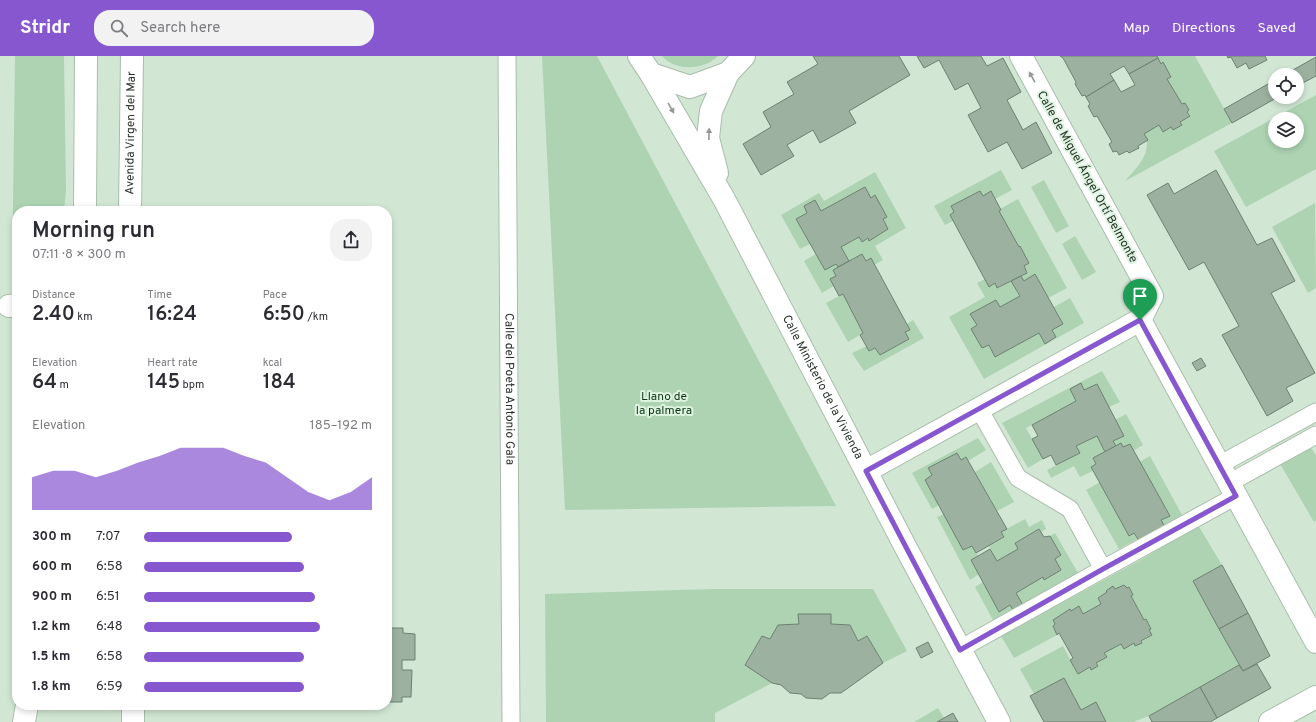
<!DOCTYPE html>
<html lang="en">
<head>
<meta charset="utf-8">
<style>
	:root { --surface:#fff; --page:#f2f2f3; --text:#2b2b33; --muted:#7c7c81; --accent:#8757d0 }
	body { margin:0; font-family:Overpass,sans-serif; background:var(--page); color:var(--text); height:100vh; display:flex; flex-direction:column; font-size:15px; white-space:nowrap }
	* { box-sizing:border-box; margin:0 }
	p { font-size:13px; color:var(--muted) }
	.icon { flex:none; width:22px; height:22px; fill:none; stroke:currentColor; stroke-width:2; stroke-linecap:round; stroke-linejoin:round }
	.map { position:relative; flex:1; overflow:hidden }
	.details { position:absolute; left:12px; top:150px; width:380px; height:504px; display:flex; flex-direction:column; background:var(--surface); border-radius:16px; box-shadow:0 2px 6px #0003 }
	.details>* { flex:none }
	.controls { position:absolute; left:1268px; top:12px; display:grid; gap:8px }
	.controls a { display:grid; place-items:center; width:36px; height:36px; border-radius:50%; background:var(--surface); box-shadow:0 2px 6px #0003; font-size:20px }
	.pin { position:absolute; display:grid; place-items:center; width:34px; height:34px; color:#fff; margin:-41px -17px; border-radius:50% 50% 50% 0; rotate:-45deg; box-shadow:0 0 4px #0007 }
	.pin .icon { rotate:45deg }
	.round { display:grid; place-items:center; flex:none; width:42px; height:42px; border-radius:16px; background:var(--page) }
	.head { display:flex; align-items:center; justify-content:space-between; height:68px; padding:0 20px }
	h1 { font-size:22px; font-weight:600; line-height:30px }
	.figures { display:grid; grid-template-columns:repeat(3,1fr); gap:6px; height:68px; padding:4px 20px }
	.figures div { display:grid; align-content:center }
	.figures b { font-size:20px; font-weight:600 }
	.figures small { font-size:11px; font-weight:400 }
	.figures p { font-size:11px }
	.chart { height:112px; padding:8px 20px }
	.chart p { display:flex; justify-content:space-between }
	.chart svg { width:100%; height:72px; margin-top:4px; fill:var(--accent); opacity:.7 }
	ul { padding:0 20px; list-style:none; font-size:13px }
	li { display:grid; grid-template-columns:64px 48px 1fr; align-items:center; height:30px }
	li i { height:10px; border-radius:5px; background:var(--accent) }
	header { display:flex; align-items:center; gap:24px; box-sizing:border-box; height:56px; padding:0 20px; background:var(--accent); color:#fff }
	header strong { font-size:19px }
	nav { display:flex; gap:22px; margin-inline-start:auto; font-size:14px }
	.search { width:280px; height:36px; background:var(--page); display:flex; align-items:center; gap:10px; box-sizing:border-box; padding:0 14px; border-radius:16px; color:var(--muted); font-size:15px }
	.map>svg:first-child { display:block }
	.green { fill:#add3b2; fill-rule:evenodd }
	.building { fill:#9cb19f; stroke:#6d8170 }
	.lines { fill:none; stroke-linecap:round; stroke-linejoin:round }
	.pedestrian-casing { stroke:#a9bdab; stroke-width:19 }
	.minor-casing { stroke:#a9bdab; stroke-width:24 }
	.tertiary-casing { stroke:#a9bdab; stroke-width:24 }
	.secondary-casing { stroke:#a9bdab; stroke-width:24 }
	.motorway-casing { stroke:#a9bdab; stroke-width:24 }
	.pedestrian { stroke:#fff; stroke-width:17 }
	.minor { stroke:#fff; stroke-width:22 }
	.tertiary { stroke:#fff; stroke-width:22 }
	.secondary { stroke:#fff; stroke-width:22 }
	.motorway { stroke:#fff; stroke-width:22 }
	.oneway { fill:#949894 }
	.route-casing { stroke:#fff; stroke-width:8 }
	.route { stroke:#8757d0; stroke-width:5 }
	.labels { text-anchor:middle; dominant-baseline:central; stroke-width:4; stroke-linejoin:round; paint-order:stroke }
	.street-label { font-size:12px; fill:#283029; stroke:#def4e1 }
	.park-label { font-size:12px; fill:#0f3618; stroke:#def4e1 }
</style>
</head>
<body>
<header>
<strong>Stridr</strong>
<div class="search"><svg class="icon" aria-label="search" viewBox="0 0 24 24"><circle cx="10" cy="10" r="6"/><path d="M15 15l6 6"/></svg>Search here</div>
<nav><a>Map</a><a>Directions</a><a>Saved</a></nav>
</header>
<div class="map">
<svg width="1316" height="666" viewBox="0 0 1316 666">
	<rect width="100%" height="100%" fill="#d1e7d4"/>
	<g class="green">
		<polygon points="15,0 64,0 66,135 64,155 17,155 17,223 12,223"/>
		<polygon points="542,0 597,0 836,450 565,454"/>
		<path d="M662,0H718C707,12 684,15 669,6C667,5 664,2 662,0Z"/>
		<path d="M1157,0H1195L1232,67L1125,125C1136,112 1154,96 1144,78L1159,69L1163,76L1171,71L1173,74L1182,69L1180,66L1191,59L1187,56L1185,47L1182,48L1167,23L1171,20L1163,7L1161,8Z"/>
		<path d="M1316,39V113L1246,151L1214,95ZM1275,63H1297V85H1275Z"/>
		<polygon points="1001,114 1012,134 995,143 991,136 983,140 980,135 951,150 954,156 950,159 953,165 945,169 934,150"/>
		<polygon points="875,116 906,172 875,190 883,204 874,209 866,205 862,198 849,205 841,191 859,181 862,186 868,182 869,184 888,173 883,163 887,160 875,140 871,142 821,155 815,144 804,150 807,157 796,163 810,188 800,193 781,159 819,137 824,145"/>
		<polygon points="1044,124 1069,170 1056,177 1031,131"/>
		<polygon points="1018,143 1067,232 1048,242 1035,218 1024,225 1021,220 1027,217 1024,210 1029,207 1020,190 1019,191 999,155 1001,154 1000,153"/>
		<polygon points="1315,147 1316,232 1308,237 1272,171"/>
		<polygon points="1075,180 1096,216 1082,224 1062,188"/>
		<polygon points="816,198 836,208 838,211 833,214 836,220 834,230 822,237 804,205"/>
		<polygon points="985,223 989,230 995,227 998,232 1011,225 1020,240 1000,251 996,244 971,258 977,269 972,273 982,292 989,289 995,301 1039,277 1045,288 1056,282 1052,274 1063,268 1054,251 1070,242 1084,267 984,323 949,261 985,241 977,227"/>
		<polygon points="843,238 863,277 848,286 826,247"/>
		<polygon points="913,264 924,282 864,315 852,297 867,290 870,295 875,292 880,299 909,283 905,276 910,274 907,268"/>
		<polygon points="1102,315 1120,346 1109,351 1097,328 1084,334 1081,327 1070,333 1076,345 1026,372 1043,403 1028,412 1002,367"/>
		<polygon points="1126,358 1143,389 1133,395 1123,391 1121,387 1116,390 1113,385 1123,380 1115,364"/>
		<polygon points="1097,380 1105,396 1093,402 1096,408 1091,411 1093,415 1080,421 1074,410 1051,422 1047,414 1080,397 1076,390"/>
		<polygon points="978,382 986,394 968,405 966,401 961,404 928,412 932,419 925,424 939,449 932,453 912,417"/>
		<polygon points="1310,390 1316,400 1316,464 1314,466 1279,406"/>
		<polygon points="1150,400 1182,459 1164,469 1161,464 1170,459 1139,406"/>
		<polygon points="991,406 1014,446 997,455 975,416"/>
		<polygon points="1100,426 1137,483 1119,493 1086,434"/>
		<polygon points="944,458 972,490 978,500 971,504 979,518 970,524 937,461"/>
		<polygon points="1025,463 1029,471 1042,464 1046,473 1041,476 1039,473 1015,486 1018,493 997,505 989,490 1004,482 1001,476"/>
		<polygon points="1198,469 1222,509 1193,525 1239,609 1149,660 1133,666 1106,666 1096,647 1081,654 1064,622 1034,638 1020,613 1063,590 1078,618 1090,611 1091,614 1098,610 1096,607 1107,601 1104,597 1121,588 1124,593 1134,587 1136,590 1152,579 1149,574 1151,572 1146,563 1144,564 1131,540 1133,539 1129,531 1127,532 1124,529 1115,533 1113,531 1106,535 1107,536 1098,542 1101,548 1083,558 1079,551 1071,555 1070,553 1064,557 1064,558 1053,564 1055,568 1053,570 1057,579 1014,602 1001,580 1144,502"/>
		<polygon points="1055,477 1078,517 1023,549 1016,537 1043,521 1044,524 1055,503 1061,499 1050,480"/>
		<polygon points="983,526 999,555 1010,549 1012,553 993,564 975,531"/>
		<polygon points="712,533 873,533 907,595 883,607 867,580 858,585 850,569 831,568 831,558 799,558 799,568 770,583 762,580 745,608 772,627 715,657 715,666 546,666 545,538"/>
		<polygon points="938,652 944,662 937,666 914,666"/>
	</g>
	<g class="building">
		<polygon points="813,0 899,0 910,19 849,55 856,67 820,87 813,74 787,89 794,100 761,119 743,88 771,71 763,56 794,38 787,26 818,8"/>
		<polygon points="917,0 981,0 987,10 1003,2 1021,36 1007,44 1023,74 1036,66 1052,97 1022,113 1007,86 988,96 968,59 981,52 968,27 955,34 939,4 924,12"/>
		<polygon points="1060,0 1157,0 1158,2 1129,18 1124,10 1110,18 1114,24 1086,41 1085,39 1082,40 1075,28 1076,26 1063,2"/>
		<polygon points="1227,0 1265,0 1267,4 1249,13 1246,7 1237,12 1231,1 1228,2"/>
		<polygon points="1316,1 1316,20 1297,30 1297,19 1284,19"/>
		<polygon points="1158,2 1161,8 1163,6 1171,21 1167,23 1182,48 1185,47 1189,54 1187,56 1190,60 1180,66 1182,69 1173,74 1171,71 1163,76 1159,69 1144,78 1148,84 1138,90 1139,92 1129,97 1127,95 1119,99 1117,95 1113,96 1109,88 1112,86 1097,60 1094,61 1088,50 1090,48 1086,41 1114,24 1121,36 1135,29 1129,18"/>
		<polygon points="1275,24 1275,41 1278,41 1232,67 1224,53"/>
		<polygon points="1216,114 1257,189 1272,182 1295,225 1271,237 1315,317 1286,332 1293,345 1267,360 1222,279 1239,270 1204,206 1189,214 1147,139 1168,127 1174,138"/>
		<polygon points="865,131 871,142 875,139 887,161 883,163 888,173 869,185 868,182 862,186 859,181 841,191 849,205 838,211 836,208 825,214 796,163 807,157 804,150 815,144 821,155"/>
		<polygon points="980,135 983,140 991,135 1001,154 999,155 1019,191 1020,190 1029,207 1024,210 1027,217 997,232 995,227 989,231 950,159 954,156 951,150"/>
		<polygon points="862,198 866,205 871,202 910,274 905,276 909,283 880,299 875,292 869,295 860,279 863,277 843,238 839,240 830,223 836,220 833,214"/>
		<polygon points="1035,218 1063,268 1052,274 1056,281 1045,288 1039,277 995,301 989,289 982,292 971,273 977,269 970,258 996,244 1000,251 1020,240 1011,225 1021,220 1024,225"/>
		<polygon points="1201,302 1206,310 1197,315 1192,307"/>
		<polygon points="1081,327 1084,334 1097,328 1124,380 1113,385 1116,390 1105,396 1097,380 1076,390 1080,397 1056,409 1051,399 1043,403 1032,383 1038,380 1032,369 1076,345 1070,333"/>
		<polygon points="1121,387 1123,391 1130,388 1170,460 1161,464 1165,471 1139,485 1134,477 1129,480 1091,411 1096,408 1093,402"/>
		<polygon points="957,397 961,404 966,401 1007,473 1001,476 1004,481 976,497 972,490 963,494 925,424 932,419 928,412"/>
		<polygon points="1039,473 1044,481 1050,480 1061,499 1055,503 1061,514 1044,524 1043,521 1016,537 1023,549 1014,556 1010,549 999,556 971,504 990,493 997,505 1018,493 1015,487"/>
		<polygon points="1222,509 1248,557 1219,573 1193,525"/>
		<polygon points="1124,529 1127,532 1129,531 1133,539 1131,540 1144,564 1146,563 1151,573 1149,574 1152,579 1141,585 1142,587 1135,590 1134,587 1124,593 1121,588 1104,597 1107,601 1096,607 1098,610 1091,614 1090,611 1078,618 1070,604 1073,602 1059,577 1057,579 1053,570 1055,568 1053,564 1070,553 1071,555 1079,550 1083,558 1101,548 1098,542 1107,536 1106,535 1113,530 1115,533"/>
		<polygon points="1248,557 1270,600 1243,615 1219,573"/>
		<polygon points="798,558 831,558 831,568 850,569 858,585 867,580 883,607 841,637 830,637 822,643 806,642 801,638 790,637 781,629 772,627 745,609 762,580 770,583 778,569 799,568"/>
		<polygon points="387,572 403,572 403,577 415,578 415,604 402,604 402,614 412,614 411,641 402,641 402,646 387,646"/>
		<polygon points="928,586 933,596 921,602 916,592"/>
		<polygon points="1257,608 1271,632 1217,662 1200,631 1239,609 1243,615"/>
		<polygon points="1064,622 1081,654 1096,646 1106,666 1044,666 1030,640"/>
		<polygon points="1200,631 1217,662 1210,666 1152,666 1149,660"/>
		<polygon points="953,657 958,666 937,666 944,662"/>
	</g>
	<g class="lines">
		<g class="pedestrian-casing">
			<g id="pedestrian">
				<path id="s1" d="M507,0L511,666"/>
				<polyline points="979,353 1018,422 1070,453 1103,513"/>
				<polyline points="1219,409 1316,356"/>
				<polyline points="1229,427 1316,379"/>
				<polyline points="960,593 1103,513 1236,440"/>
			</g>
		</g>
		<g class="minor-casing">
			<g id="minor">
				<polyline points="1140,264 1316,586"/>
				<polyline points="866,415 1140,264 1152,240 1021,0"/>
			</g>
		</g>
		<g class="tertiary-casing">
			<g id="tertiary">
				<path id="s2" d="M651,18L724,143L906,492L999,666"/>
				<polyline points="717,117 708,82 711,55 728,17"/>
				<polyline points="9,250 17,249"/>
				<polyline points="1270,666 1316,641"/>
			</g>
		</g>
		<g class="secondary-casing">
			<g id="secondary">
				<polyline points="639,0 651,18 690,31 728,17 744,0"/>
				<polyline points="85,155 86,0"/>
				<path id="s3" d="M130,155L132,0"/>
				<polyline points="133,649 133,666"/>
			</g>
		</g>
		<g class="motorway-casing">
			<polyline id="motorway" points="24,666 27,649"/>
		</g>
		<use href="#pedestrian" class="pedestrian"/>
		<use href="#minor" class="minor"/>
		<use href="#tertiary" class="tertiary"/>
		<use href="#secondary" class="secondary"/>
		<use href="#motorway" class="motorway"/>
	</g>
	<defs><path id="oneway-solid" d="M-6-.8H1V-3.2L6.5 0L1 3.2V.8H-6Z"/></defs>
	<g class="oneway">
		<use href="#oneway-solid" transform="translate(1032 21) rotate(-119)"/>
		<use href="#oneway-solid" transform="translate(671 52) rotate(60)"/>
		<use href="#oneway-solid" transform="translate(709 78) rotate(-89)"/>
	</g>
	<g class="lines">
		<g class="route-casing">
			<polygon id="route" points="1140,264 1236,440 1103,513 960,594 866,415"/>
		</g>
		<use href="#route" class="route"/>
	</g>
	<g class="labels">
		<g class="street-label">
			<text stroke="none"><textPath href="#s3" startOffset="78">Avenida Virgen del Mar</textPath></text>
			<text transform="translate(1087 121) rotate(61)">Calle de Miguel Ángel Ortí Belmonte</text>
			<text stroke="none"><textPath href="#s2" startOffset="357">Calle Ministerio de la Vivienda</textPath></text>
			<text stroke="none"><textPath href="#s1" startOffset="333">Calle del Poeta Antonio Gala</textPath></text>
		</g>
		<g class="park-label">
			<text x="664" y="341">Llano de<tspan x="664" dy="14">la palmera</tspan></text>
		</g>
	</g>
</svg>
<div class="controls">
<a><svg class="icon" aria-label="locate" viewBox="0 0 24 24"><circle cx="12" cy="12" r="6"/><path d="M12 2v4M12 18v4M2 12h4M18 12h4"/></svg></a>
<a><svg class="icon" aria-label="layers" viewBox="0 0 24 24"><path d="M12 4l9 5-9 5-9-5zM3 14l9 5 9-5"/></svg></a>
</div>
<div class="pin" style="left:1140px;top:264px;background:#1e9e55"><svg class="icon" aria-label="arrive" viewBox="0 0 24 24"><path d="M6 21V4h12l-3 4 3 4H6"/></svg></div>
<section class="details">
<div class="head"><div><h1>Morning run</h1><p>07:11 · 8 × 300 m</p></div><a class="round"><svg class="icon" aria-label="share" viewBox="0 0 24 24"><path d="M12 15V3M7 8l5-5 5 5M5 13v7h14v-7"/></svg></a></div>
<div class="figures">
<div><p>Distance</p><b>2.40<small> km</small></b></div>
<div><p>Time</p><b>16:24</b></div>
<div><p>Pace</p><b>6:50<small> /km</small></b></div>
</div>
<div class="figures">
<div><p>Elevation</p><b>64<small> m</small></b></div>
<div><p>Heart rate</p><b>145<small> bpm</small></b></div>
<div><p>kcal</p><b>184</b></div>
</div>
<div class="chart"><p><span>Elevation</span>185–192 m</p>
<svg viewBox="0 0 160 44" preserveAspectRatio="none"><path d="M0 44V24L10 20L20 20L30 24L40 20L50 15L60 11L70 6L80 6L90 6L100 11L110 15L120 24L130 33L140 38L150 33L160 24V44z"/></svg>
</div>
<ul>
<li><b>300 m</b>7:07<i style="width:65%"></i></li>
<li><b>600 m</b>6:58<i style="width:70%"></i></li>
<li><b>900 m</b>6:51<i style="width:75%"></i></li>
<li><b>1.2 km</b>6:48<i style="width:77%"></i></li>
<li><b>1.5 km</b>6:58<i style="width:70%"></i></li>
<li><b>1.8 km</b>6:59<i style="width:70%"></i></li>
</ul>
</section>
</div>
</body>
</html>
